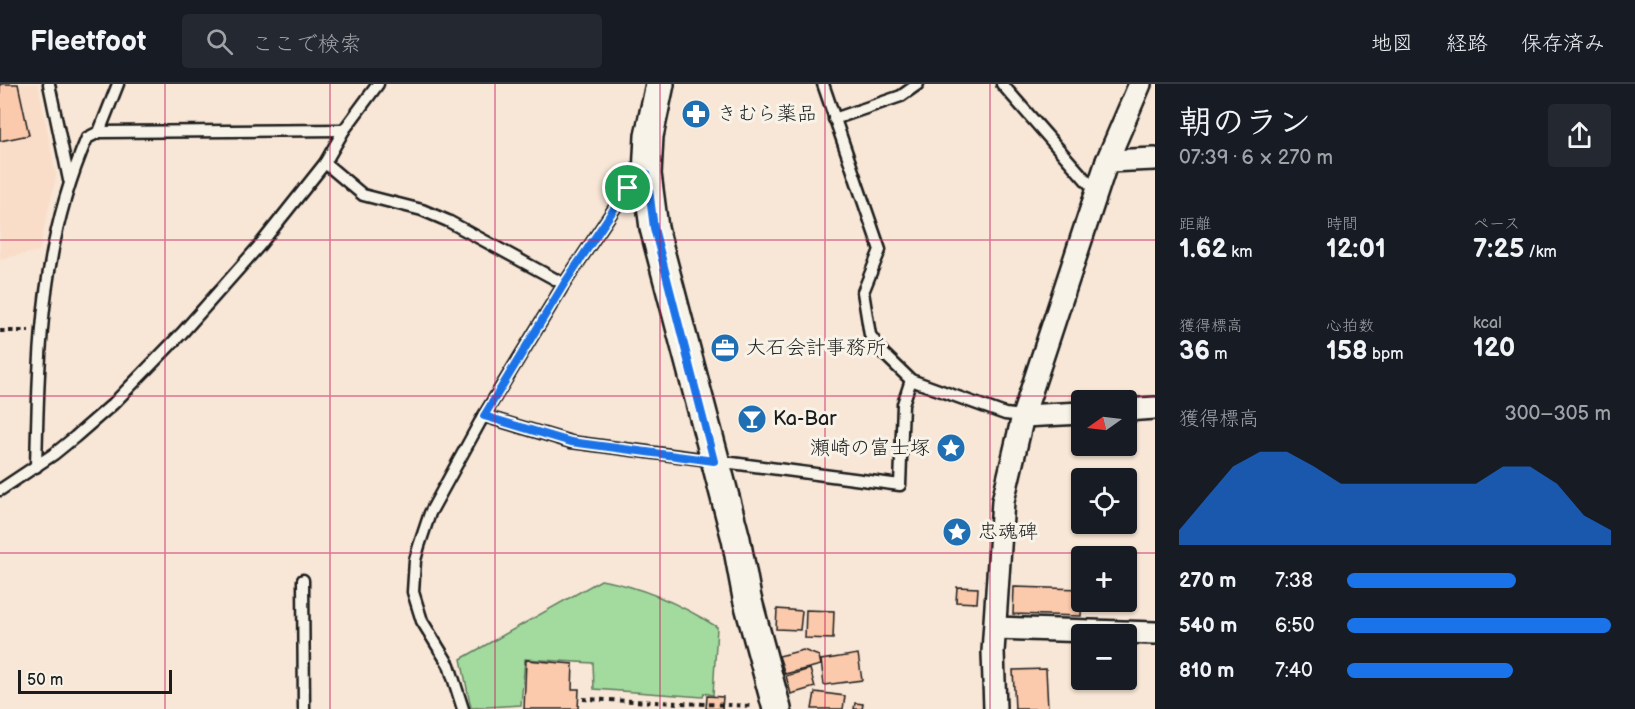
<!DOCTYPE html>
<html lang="ja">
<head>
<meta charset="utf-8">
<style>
	:root { --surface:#171b24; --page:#242831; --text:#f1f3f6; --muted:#9ea1a6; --line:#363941; --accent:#1a73e8 }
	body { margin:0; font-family:"Balsamiq Sans","Klee One",sans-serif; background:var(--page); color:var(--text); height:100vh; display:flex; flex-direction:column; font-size:22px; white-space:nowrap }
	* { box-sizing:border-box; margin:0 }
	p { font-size:20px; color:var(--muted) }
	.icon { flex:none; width:33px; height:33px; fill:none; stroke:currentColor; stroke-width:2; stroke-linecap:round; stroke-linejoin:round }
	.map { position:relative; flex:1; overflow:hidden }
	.details { display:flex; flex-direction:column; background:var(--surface); width:480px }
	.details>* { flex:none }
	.needle { width:39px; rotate:256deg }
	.tools { position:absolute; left:1071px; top:306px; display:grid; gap:12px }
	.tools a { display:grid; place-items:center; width:66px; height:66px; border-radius:6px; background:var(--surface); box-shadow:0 2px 4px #0004; font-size:30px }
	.scale { position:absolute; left:18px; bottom:15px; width:154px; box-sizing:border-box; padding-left:6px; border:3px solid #1c1c1c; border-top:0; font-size:16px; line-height:21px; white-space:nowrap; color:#1c1c1c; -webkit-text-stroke:4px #f7f3e8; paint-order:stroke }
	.pin { position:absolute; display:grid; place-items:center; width:51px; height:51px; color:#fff; margin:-26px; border:3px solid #fff; border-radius:50%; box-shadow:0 2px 6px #0007 }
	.round { display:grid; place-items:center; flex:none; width:63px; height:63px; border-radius:6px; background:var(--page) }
	.overview { display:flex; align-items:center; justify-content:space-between; height:102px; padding:0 24px }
	h1 { font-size:33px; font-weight:700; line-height:45px }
	.stats { display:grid; grid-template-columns:repeat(3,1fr); gap:9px; height:102px; padding:6px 24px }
	.stats div { display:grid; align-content:center }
	.stats b { font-size:26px; font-weight:700 }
	.stats small { font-size:16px; font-weight:400 }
	.stats p { font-size:16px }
	.chart { height:168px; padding:12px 24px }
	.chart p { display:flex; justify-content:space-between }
	.chart svg { width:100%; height:108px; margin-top:6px; fill:var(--accent); opacity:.7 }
	ul { padding:0 24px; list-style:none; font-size:20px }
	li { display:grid; grid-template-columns:96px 72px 1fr; align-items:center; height:45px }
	li i { height:15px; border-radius:8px; background:var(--accent) }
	header { display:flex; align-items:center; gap:36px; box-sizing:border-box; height:84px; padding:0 30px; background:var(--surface); border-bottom:2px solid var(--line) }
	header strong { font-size:28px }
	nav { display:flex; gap:33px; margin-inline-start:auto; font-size:21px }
	.search { width:420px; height:54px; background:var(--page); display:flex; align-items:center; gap:15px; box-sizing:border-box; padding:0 21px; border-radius:6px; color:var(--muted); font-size:22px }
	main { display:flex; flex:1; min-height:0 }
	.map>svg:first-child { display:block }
	.built { fill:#f9ddc9 }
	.green { fill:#a3db9f; stroke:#607c5e; stroke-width:1.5 }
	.building { fill:#fbc9ab; stroke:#1c1c1c; stroke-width:1.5 }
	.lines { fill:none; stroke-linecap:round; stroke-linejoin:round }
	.service-casing { stroke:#1c1c1c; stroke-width:15 }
	.minor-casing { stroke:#1c1c1c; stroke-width:26 }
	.tertiary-casing { stroke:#1c1c1c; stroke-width:32 }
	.path { stroke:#1c1c1c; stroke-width:4; stroke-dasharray:4.5 4.5; stroke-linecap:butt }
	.service { stroke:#f7f3e8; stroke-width:10 }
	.minor { stroke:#f7f3e8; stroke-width:21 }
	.tertiary { stroke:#f7f3e8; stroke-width:27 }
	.route-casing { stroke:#fff; stroke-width:12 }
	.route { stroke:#1a73e8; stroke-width:8 }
	.grid { fill:none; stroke:#c2185b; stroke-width:1.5; stroke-opacity:0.55 }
	.labels { text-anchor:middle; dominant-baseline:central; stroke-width:6; stroke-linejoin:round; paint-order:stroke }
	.poi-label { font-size:20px; fill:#1c1c1c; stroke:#f7f3e8; text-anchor:start }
</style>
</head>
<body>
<header>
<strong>Fleetfoot</strong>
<div class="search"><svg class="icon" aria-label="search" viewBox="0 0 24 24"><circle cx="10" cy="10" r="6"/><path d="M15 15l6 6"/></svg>ここで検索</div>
<nav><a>地図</a><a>経路</a><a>保存済み</a></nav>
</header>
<main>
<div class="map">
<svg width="1155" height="625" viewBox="0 0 1155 625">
	<rect width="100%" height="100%" fill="#f8e6d6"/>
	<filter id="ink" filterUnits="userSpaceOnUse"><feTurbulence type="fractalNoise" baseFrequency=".0167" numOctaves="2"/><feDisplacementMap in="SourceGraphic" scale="12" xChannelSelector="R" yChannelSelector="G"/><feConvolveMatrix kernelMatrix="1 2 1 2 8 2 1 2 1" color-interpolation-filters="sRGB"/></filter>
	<g filter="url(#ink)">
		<polygon class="built" points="0,0 38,0 56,92 39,167 0,175"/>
		<path class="green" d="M601,496C642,503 682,521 717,543L713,611L704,609L703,613L594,605L593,579L525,575L521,621L471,624L461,575Z"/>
		<g class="building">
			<polygon points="0,0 18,0 29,51 0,57"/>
			<polygon points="957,503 978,504 977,519 956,518"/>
			<polygon points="1014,503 1082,505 1081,532 1013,530"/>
			<polygon points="777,525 802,527 800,546 776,545"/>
			<polygon points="806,526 834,527 833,555 805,554"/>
			<polygon points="803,566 819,572 821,581 785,590 779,572"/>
			<polygon points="858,570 862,596 824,601 821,576"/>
			<polygon points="526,576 573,580 572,605 579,605 578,625 524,625"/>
			<polygon points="810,585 815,603 791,610 786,592"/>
			<polygon points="1046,585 1048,625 1015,625 1013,586"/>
			<polygon points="815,608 845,612 843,625 812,625"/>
			<polygon points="707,612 723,613 722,625 706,625"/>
			<polygon points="855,619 863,620 862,625 854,625"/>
		</g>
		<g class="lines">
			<g class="service-casing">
				<g id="service">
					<polyline points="49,0 69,96"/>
					<polyline points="823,0 880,166 863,208 870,251 883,269 911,296 1005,330 1023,332"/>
					<polyline points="1002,0 1098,110"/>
					<polyline points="834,35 901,12 918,0"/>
					<polyline points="99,48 344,46"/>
					<polyline points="325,79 363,111 422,126 448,137 564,200"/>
					<polyline points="484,332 571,358 900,401 903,320 911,296"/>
					<path d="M36,383C39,266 40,163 87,54L99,48L118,0"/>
					<polyline points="0,406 54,370 75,353 113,320 182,249 259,162 325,79 344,46 378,0"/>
					<polyline points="303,496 304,625"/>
					<polyline points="463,625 449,581 422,537 413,508 415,476 419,462 430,429 480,338 564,200 628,104 645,92"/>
				</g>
			</g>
			<g class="minor-casing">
				<g id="minor">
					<polyline points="1107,77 1155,75"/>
					<polyline points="1126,326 1155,324"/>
					<polyline points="1023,332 1082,329"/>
					<polyline points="996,544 1155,549"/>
					<polyline points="995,625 993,568 1003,417 1023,332 1107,77 1140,0"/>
				</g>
			</g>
			<g class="tertiary-casing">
				<polyline id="tertiary" points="660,0 649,52 647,90 654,144 736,455 747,514 777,625"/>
			</g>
			<g class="path">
				<polyline points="0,247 29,247"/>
				<polyline points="583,615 753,622"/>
			</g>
			<use href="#service" class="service"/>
			<use href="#minor" class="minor"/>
			<use href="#tertiary" class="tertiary"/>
		</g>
	</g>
	<g class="lines" filter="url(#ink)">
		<g class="route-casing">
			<polygon id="route" points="647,90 654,144 714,377 571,358 484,332 564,200 628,104"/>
		</g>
		<use href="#route" class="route"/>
	</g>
	<path class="grid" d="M165,0V625M330,0V625M495,0V625M660,0V625M825,0V625M990,0V625M0,156H1155M0,312H1155M0,469H1155"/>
	<defs>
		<g id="pharmacy-disc" transform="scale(1.5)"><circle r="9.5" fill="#1f6fb2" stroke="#f7f3e8"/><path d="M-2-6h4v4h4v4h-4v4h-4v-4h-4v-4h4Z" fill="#fff"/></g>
		<g id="office-disc" transform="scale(1.5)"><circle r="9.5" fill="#1f6fb2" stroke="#f7f3e8"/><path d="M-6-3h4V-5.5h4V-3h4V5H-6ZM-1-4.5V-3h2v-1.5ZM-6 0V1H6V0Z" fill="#fff"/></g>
		<g id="bar-disc" transform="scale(1.5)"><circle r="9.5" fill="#1f6fb2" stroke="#f7f3e8"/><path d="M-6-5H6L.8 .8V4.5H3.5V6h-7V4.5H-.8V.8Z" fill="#fff"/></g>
		<g id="sight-disc" transform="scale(1.5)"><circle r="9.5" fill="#1f6fb2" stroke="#f7f3e8"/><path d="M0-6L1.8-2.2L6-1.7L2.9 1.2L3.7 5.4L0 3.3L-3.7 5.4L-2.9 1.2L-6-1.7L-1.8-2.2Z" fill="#fff"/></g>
	</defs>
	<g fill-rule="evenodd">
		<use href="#pharmacy-disc" x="696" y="30"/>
		<use href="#office-disc" x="725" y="264"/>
		<use href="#bar-disc" x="752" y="335"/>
		<use href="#sight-disc" x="951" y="364"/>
		<use href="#sight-disc" x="957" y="448"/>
	</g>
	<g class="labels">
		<g class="poi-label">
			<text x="717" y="30">きむら薬品</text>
			<text x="746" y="264">大石会計事務所</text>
			<text x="773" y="335">Ka-Bar</text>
			<text x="930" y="364" text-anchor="end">瀬崎の富士塚</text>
			<text x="978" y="448">忠魂碑</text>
		</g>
	</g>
</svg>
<div class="tools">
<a><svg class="needle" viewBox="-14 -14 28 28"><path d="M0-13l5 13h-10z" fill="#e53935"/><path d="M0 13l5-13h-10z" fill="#9ea1a6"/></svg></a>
<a><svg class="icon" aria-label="locate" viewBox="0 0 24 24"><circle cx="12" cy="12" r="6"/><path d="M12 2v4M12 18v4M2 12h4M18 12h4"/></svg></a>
<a>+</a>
<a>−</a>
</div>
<div class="scale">50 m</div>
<div class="pin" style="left:628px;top:104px;background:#1e9e55"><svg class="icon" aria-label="arrive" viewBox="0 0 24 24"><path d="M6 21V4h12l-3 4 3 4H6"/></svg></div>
</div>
<section class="details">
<div class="overview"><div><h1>朝のラン</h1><p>07:39 · 6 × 270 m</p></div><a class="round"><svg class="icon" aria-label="share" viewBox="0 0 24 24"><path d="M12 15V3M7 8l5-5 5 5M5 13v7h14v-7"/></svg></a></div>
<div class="stats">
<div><p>距離</p><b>1.62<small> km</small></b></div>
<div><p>時間</p><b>12:01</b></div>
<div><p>ペース</p><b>7:25<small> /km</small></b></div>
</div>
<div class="stats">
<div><p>獲得標高</p><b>36<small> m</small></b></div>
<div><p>心拍数</p><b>158<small> bpm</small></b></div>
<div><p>kcal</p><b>120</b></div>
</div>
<div class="chart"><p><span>獲得標高</span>300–305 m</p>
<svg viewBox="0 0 160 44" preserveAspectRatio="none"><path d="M0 44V38L10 25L20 12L30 6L40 6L50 12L60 19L70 19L80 19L90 19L100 19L110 19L120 12L130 12L140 19L150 32L160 38V44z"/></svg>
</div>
<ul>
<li><b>270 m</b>7:38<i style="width:64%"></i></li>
<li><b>540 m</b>6:50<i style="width:100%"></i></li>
<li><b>810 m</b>7:40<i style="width:63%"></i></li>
</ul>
</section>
</main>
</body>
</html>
